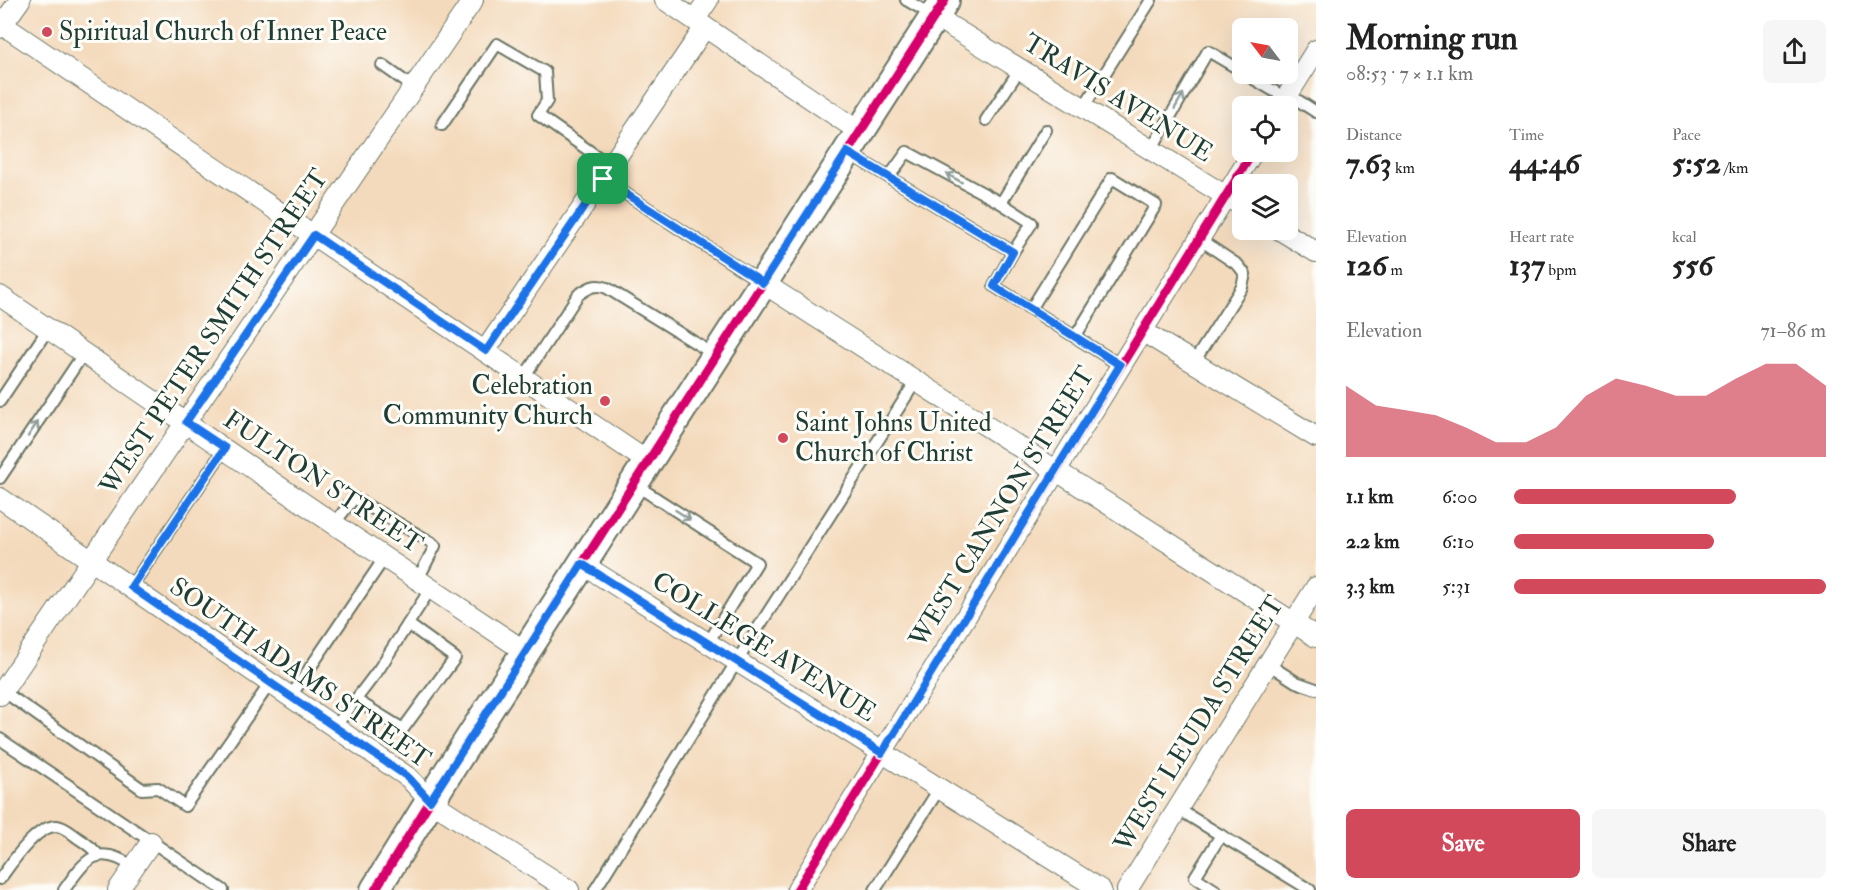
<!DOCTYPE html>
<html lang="en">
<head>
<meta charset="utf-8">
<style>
	:root { --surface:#fff; --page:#f6f6f6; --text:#222; --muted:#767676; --accent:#d1495b }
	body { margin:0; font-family:"IM FELL Double Pica",serif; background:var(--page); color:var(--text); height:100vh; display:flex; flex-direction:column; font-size:22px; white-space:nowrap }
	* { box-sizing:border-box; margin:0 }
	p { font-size:20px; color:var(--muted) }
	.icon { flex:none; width:33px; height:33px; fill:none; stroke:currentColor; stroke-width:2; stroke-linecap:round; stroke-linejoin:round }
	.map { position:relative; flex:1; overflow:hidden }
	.drawer { display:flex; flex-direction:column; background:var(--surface); width:540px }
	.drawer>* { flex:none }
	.needle { width:39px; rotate:302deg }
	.fabs { position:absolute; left:1232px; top:18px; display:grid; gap:12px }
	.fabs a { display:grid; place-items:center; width:66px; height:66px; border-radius:9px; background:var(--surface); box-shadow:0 6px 24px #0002; font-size:30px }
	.pin { position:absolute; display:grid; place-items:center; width:51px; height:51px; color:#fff; margin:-26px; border-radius:12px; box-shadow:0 3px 9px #0006 }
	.round { display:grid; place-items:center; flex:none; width:63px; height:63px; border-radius:9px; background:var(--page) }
	.summary { display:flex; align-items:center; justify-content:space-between; height:102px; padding:0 30px }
	h1 { font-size:33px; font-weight:700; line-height:45px }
	.figures { display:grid; grid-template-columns:repeat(3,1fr); gap:9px; height:102px; padding:6px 30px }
	.figures div { display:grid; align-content:center }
	.figures b { font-size:30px; font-weight:700 }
	.figures small { font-size:16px; font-weight:400 }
	.figures p { font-size:16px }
	.chart { height:168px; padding:12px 30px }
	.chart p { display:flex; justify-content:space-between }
	.chart svg { width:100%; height:108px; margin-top:6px; fill:var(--accent); opacity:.7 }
	.primary-button { display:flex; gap:12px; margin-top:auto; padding:12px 30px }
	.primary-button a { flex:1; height:69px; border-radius:9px; background:var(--accent); color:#fff; font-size:24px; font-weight:700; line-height:69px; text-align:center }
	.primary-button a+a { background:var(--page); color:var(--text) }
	ul { padding:0 30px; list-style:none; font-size:20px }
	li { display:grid; grid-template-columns:96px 72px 1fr; align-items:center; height:45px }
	li i { height:15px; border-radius:8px; background:var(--accent) }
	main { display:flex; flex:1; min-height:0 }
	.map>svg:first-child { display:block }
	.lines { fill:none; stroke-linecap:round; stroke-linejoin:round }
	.lane-casing { stroke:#6a7464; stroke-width:14 }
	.street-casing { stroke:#6a7464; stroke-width:22 }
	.secondary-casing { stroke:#6a7464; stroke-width:32 }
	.lane { stroke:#fff; stroke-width:10 }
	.street { stroke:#fff; stroke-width:20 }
	.secondary { stroke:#fff; stroke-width:28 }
	.cycleway-casing { stroke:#fdfcf7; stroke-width:13 }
	.cycleway { stroke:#d6006c; stroke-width:9 }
	.oneway { stroke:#8f9e9a }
	.route-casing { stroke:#fff; stroke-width:12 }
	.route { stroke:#1a73e8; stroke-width:8 }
	.poi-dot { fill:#d1495b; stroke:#fdfcf7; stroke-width:2 }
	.labels { text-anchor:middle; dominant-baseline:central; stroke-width:6; stroke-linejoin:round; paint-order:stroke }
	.poi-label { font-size:26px; fill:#1f3d34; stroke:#fdfcf7; text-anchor:start }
	.street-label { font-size:26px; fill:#1f3d34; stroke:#fdfcf7 }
</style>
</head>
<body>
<main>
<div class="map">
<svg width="1316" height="890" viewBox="0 0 1316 890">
	<rect width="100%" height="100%" fill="#fdfcf7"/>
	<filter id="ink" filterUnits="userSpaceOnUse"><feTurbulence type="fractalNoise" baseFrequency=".0167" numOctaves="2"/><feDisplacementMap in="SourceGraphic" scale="12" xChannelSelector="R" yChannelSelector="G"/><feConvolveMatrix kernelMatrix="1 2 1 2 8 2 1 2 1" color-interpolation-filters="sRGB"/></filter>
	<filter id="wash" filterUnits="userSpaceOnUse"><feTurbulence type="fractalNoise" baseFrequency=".008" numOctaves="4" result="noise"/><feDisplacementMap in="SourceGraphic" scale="24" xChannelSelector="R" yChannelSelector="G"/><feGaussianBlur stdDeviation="1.35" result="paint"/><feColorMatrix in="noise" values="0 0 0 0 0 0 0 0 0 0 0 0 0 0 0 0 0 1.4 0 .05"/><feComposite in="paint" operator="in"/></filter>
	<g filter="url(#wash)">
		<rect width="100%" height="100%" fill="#f4dabc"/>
	</g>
	<g filter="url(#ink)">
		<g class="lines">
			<g class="lane-casing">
				<g id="lane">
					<polyline points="906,0 934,16"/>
					<polyline points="382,65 413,87"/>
					<polyline points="1245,74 1286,98"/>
					<polyline points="1288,94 1316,112"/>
					<polyline points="1083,108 1151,0"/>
					<polyline points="986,120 1020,69"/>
					<polyline points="442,125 497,44 545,72 547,101 538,115 611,166"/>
					<polyline points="1151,150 1208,51 1242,71"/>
					<polyline points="847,152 1013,252 994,286 1120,365"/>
					<polyline points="889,177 907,152 1001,203 1032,223 1013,252"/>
					<polyline points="603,179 761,282"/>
					<polyline points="1001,203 1046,130"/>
					<polyline points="1031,309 1112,178 1156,205 1075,337"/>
					<polyline points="1194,362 1242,287 1245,274 1238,265 1199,239"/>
					<path d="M524,377L578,295C588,288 595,283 607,288L715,355"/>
					<polyline points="0,401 48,329"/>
					<polyline points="0,478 84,353"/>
					<polyline points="634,484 757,563 708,643"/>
					<polyline points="334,524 354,498 431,542 435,546 418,579"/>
					<polyline points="131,587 225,448"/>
					<polyline points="1268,664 1296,682 1316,689"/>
					<polyline points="3,691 142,789 158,788 185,806 271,682"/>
					<polyline points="291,696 385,557"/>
					<polyline points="356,700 403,729 455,658 408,624"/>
					<polyline points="335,727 379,669 431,588"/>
					<polyline points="0,739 223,890"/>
					<polyline points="1178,809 1310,890"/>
					<path d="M0,879C11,864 36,825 57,826C65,827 72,834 78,838C86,843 93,848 99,856"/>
					<path d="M64,890C86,859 97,842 134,867"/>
					<polyline points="595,890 737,661 916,381"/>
					<polyline points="875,890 939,789"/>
					<polyline points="1215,890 1195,877 1221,835"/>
				</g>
			</g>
			<g class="street-casing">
				<g id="street">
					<polyline points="665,0 860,132"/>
					<polyline points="934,16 1242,206"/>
					<polyline points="695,19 708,0"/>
					<polyline points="0,23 648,462"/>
					<polyline points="0,28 20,0"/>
					<polyline points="1281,106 1316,50"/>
					<polyline points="1280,230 1316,252"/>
					<polyline points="763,283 1316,637"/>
					<polyline points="0,296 334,524 526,652"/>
					<polyline points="1142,331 1316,437"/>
					<polyline points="485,351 705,27"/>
					<polyline points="0,498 409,778 430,801 569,890"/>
					<polyline points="582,564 1101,890"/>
					<polyline points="0,695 473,0"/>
					<polyline points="118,890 151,842"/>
					<polyline points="797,890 1253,152"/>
					<polyline points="1127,890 1316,587"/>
				</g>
			</g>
			<g class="secondary-casing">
				<polyline id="secondary" points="375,890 447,774 945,0"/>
			</g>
			<use href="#lane" class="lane"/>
			<use href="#street" class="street"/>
			<use href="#secondary" class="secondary"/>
			<g class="cycleway-casing">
				<g id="cycleway">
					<polyline points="375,890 447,774 945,0"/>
					<polyline points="797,890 1253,152"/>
				</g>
			</g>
			<use href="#cycleway" class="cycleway"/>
		</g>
		<defs><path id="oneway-shaft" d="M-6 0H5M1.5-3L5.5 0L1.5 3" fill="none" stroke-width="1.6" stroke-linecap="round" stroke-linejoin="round" transform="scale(1.5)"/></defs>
		<g class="oneway">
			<use href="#oneway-shaft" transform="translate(1179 101) rotate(-60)"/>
			<use href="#oneway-shaft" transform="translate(954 178) rotate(-151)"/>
			<use href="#oneway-shaft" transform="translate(33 429) rotate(-56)"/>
			<use href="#oneway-shaft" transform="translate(683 515) rotate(33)"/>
		</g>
	</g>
	<g class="lines" filter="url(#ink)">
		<g class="route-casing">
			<polygon id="route" points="847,152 1013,252 994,286 1120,365 882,753 582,564 430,801 409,778 131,587 225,448 186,422 314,235 486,351 603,179 763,283"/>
		</g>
		<use href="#route" class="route"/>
	</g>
	<g class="poi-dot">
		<circle cx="47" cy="32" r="6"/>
		<circle cx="605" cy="401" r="6"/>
		<circle cx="783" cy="438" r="6"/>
	</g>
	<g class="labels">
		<g class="poi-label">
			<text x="59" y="32">Spiritual Church of Inner Peace</text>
			<text x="593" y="386" text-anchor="end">Celebration<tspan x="593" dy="30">Community Church</tspan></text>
			<text x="795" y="423">Saint Johns United<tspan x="795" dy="30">Church of Christ</tspan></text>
		</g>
		<g class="street-label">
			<text transform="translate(1118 98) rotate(32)">TRAVIS AVENUE</text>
			<text transform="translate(214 332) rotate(-56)">WEST PETER SMITH STREET</text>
			<text transform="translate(323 482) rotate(34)">FULTON STREET</text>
			<text transform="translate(1002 507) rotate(-58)">WEST CANNON STREET</text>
			<text transform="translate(764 647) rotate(32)">COLLEGE AVENUE</text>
			<text transform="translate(300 673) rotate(35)">SOUTH ADAMS STREET</text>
			<text transform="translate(1199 724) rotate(-58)">WEST LEUDA STREET</text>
		</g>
	</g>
</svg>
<div class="fabs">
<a><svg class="needle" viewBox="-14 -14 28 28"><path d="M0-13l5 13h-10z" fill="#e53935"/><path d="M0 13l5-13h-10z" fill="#767676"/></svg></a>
<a><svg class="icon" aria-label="locate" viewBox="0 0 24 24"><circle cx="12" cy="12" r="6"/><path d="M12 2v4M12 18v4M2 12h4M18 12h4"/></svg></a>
<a><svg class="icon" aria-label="layers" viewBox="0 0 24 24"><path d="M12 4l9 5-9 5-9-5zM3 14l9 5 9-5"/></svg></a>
</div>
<div class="pin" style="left:603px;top:179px;background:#1e9e55"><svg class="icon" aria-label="arrive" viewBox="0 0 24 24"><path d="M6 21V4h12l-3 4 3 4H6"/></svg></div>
</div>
<section class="drawer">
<div class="summary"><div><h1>Morning run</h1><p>08:53 · 7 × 1.1 km</p></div><a class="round"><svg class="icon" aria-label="share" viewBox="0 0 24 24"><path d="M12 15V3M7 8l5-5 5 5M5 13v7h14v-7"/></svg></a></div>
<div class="figures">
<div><p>Distance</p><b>7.63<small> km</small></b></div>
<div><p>Time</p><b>44:46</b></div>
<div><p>Pace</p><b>5:52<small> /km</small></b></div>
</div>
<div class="figures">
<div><p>Elevation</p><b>126<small> m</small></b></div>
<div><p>Heart rate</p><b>137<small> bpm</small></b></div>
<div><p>kcal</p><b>556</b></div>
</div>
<div class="chart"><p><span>Elevation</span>71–86 m</p>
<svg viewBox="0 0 160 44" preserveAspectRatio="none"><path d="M0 44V15L10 23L20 25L30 27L40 32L50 38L60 38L70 32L80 19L90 12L100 15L110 19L120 19L130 12L140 6L150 6L160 15V44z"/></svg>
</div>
<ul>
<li><b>1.1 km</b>6:00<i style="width:71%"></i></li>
<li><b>2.2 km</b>6:10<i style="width:64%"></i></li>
<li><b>3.3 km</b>5:31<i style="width:100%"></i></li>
</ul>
<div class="primary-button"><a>Save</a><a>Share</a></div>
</section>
</main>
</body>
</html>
